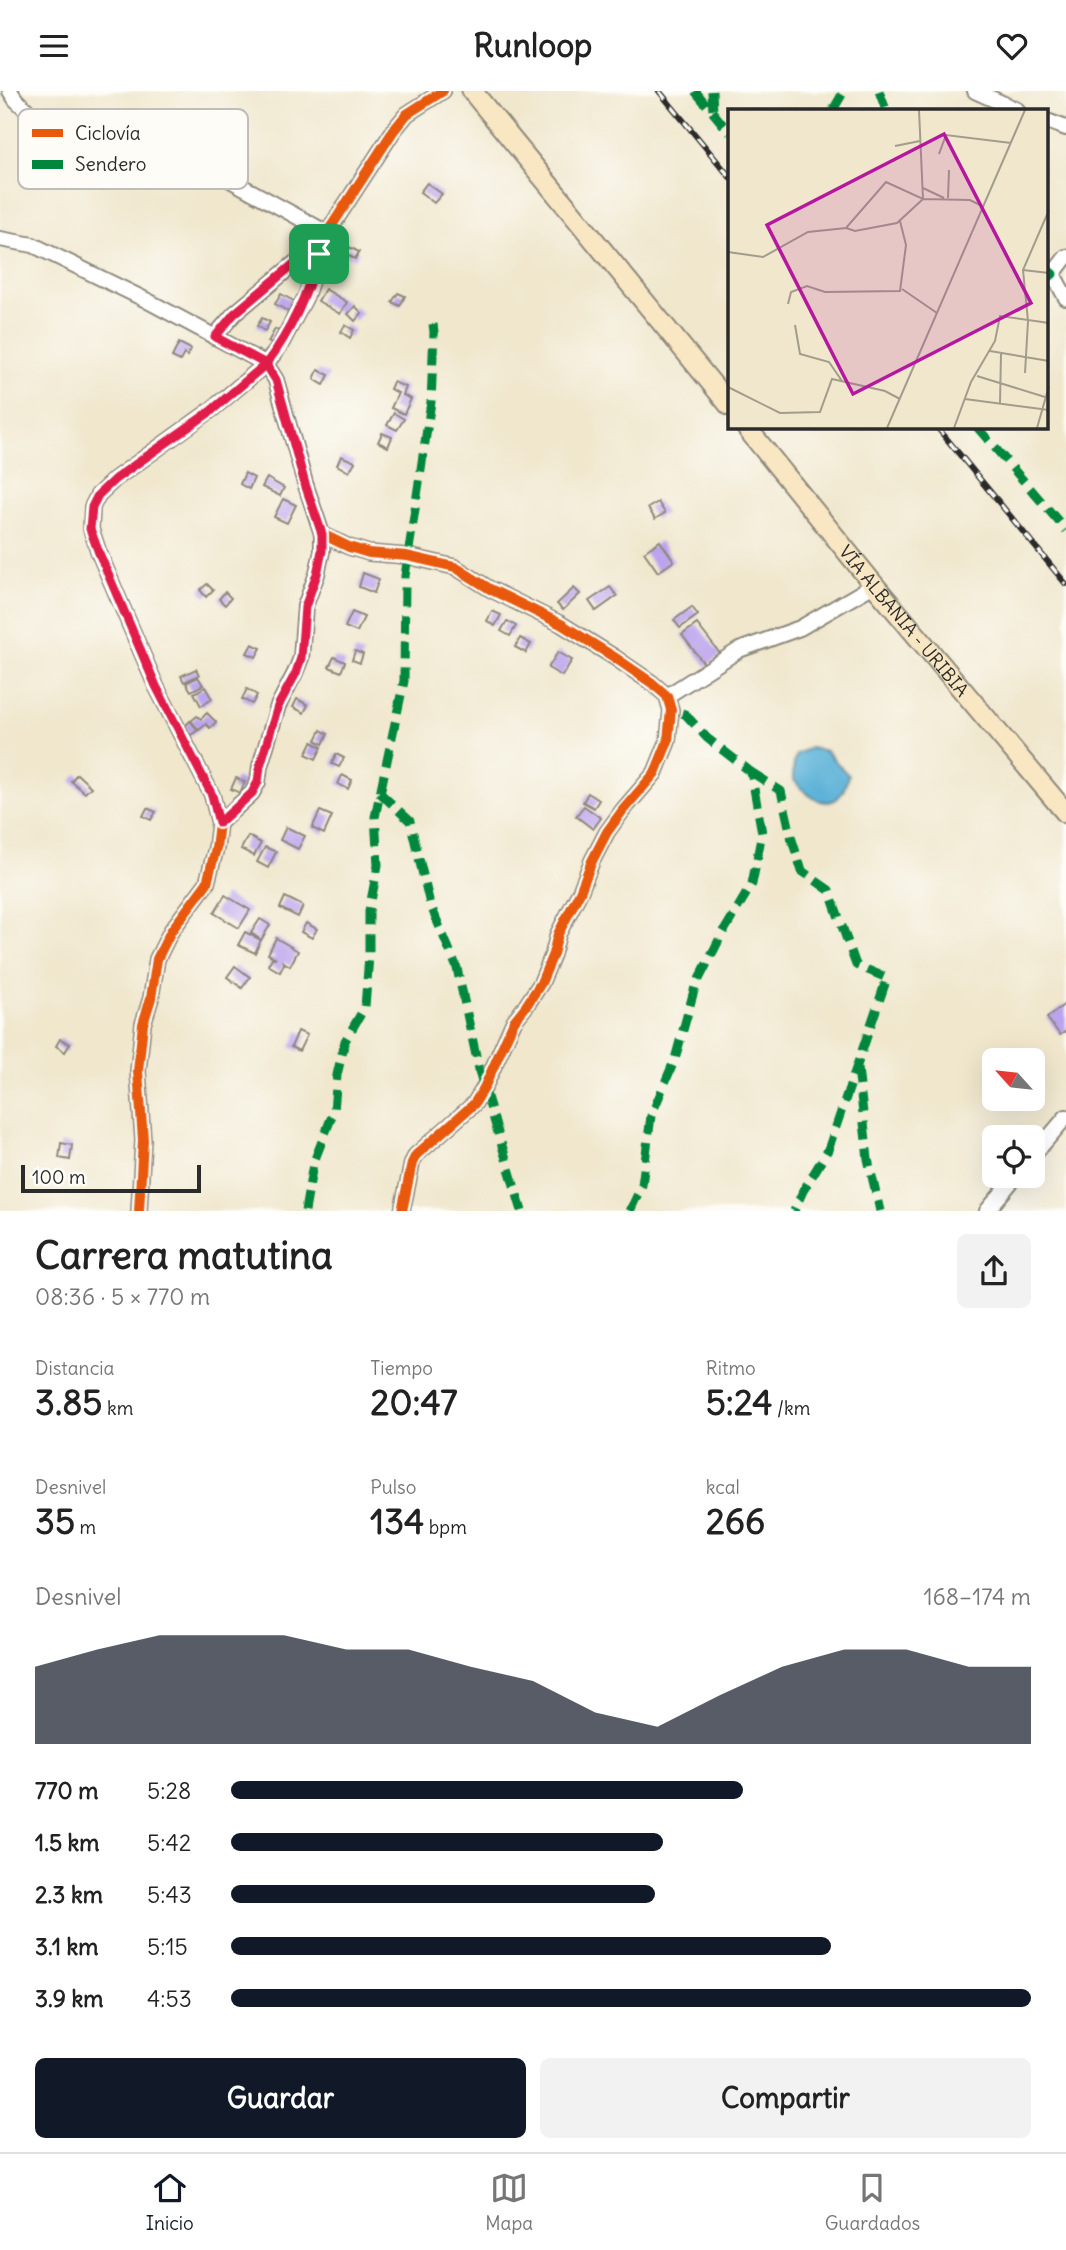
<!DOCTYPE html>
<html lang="es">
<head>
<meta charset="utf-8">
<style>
	:root { --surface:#fff; --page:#f2f2f2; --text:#222; --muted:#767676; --line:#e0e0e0; --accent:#111827 }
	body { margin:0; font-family:Delius,sans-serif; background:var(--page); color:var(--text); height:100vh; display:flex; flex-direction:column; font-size:26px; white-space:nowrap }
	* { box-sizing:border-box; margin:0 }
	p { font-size:23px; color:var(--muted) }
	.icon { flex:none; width:38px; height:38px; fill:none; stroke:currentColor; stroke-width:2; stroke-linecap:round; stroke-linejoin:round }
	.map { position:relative; height:1120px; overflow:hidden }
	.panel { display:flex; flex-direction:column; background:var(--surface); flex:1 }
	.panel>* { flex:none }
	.needle { width:46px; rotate:297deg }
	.buttons { position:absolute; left:982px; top:957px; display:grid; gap:14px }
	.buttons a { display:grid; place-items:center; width:63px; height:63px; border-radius:10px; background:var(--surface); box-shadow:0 7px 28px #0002; font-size:35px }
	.scale { position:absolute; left:21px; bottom:18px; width:180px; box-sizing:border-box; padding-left:7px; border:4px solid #2b2b2b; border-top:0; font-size:19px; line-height:24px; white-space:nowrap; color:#2b2b2b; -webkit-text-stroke:5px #fdfcf7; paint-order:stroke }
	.pin { position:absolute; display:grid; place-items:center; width:60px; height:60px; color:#fff; margin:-30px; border-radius:14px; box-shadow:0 4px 10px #0006 }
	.round { display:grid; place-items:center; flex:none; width:74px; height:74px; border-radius:10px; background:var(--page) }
	.headline { display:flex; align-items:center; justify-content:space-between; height:119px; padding:0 35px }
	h1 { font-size:38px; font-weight:700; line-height:52px }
	.stats { display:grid; grid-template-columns:repeat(3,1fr); gap:10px; height:119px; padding:7px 35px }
	.stats div { display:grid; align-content:center }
	.stats b { font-size:35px; font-weight:700 }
	.stats small { font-size:19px; font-weight:400 }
	.stats p { font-size:19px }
	.chart { height:196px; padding:14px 35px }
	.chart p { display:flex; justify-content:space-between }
	.chart svg { width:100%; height:126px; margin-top:7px; fill:var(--accent); opacity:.7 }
	.action { display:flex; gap:14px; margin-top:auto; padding:14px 35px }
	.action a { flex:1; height:80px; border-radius:10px; background:var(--accent); color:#fff; font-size:28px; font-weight:700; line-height:80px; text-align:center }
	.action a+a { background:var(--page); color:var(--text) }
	ul { padding:0 35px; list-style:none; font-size:23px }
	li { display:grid; grid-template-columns:112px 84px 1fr; align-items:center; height:52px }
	li i { height:18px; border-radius:9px; background:var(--accent) }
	header { display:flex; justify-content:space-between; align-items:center; height:91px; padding:0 35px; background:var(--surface); font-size:32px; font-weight:700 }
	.tabs { display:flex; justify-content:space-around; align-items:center; height:98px; border-top:2px solid var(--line); background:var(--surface); font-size:19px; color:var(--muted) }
	.tabs a { display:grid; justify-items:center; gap:4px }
	.tabs .current { color:var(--accent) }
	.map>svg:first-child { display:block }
	.water { fill:#5cb2d8; stroke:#446e82; stroke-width:2 }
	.building { fill:#bca3ed }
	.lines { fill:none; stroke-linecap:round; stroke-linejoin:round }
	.street-casing { stroke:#8e897c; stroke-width:18 }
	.secondary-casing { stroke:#8e897c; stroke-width:23 }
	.street { stroke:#fff; stroke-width:14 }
	.secondary { stroke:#f9e7c3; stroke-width:19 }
	.rail-casing { stroke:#2b2b2b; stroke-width:6 }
	.rail { stroke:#fdfcf7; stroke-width:3.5; stroke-dasharray:10; stroke-linecap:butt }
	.quiet { stroke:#00873e; stroke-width:9; stroke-dasharray:18 9; stroke-linecap:butt }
	.cycleway-casing { stroke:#fdfcf7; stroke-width:15 }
	.cycleway { stroke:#e8590c; stroke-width:10 }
	.route-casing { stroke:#fff; stroke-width:14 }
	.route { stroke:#e11d48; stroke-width:9 }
	.labels { text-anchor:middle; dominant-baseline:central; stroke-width:5; stroke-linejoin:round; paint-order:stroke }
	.street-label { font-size:18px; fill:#2b2b2b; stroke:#fdfcf7 }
	.inset-road { fill:none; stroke:#a19c8c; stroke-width:2 }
	.view { fill:#b5179e; fill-opacity:0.15; stroke:#b5179e; stroke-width:3.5 }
	.inset-edge { fill:none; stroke:#2b2b2b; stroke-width:3.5 }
	.key { fill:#fdfcf7; stroke:#bebdba; stroke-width:2 }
	.key-label { font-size:19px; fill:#2b2b2b }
</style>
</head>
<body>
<header><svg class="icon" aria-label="menu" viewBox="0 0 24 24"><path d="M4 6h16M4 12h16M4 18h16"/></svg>Runloop<svg class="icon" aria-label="heart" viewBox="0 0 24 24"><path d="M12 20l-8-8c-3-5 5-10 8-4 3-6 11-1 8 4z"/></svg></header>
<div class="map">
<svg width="1066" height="1120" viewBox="0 0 1066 1120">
	<rect width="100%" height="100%" fill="#fdfcf7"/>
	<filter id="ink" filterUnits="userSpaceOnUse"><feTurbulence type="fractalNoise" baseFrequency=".0143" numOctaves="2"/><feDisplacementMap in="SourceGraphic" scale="14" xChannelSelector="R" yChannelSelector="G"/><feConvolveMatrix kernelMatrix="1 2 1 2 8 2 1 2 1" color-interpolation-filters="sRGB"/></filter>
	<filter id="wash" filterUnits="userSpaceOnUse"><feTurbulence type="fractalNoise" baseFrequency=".00686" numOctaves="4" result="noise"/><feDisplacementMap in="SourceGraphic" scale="28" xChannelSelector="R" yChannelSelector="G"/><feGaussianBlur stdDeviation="1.57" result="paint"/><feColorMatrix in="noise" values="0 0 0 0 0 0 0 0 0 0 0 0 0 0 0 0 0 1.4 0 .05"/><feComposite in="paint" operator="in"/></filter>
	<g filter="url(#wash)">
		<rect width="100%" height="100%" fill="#f0e7cd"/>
		<path class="water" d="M810,657L826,660L848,684C840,725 813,713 793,688L794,671L797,663Z"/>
		<g id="blocks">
			<g class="building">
				<polygon points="427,92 442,103 434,112 420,101"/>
				<polygon points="349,156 359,161 355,168 345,163"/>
				<polygon points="325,198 347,211 340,223 318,210"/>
				<polygon points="398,202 405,205 400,215 392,211"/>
				<polygon points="281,203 299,213 294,224 275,213"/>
				<polygon points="355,215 362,222 355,230 348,223"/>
				<polygon points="262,227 270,231 265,240 257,235"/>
				<polygon points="345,234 354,239 350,247 341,241"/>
				<polygon points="275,238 281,241 274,254 268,251"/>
				<polygon points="179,252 191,258 187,265 184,263 180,270 172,266"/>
				<polygon points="318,279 329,284 324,294 314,288"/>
				<polygon points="393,291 406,296 403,304 411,308 404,323 391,317 398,302 390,298"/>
				<polygon points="394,322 404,328 397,339 387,334"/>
				<polygon points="382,342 392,346 388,356 378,351"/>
				<polygon points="341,365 355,371 349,381 337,374"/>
				<polygon points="245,382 254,387 249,398 240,393"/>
				<polygon points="267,387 284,397 280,405 262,396"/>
				<polygon points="283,408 296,414 287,432 274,426"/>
				<polygon points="658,411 665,422 655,428 648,417"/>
				<polygon points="660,450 674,470 658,481 644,461"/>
				<polygon points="363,482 379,488 374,502 359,496"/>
				<polygon points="207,493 213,499 206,506 200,499"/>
				<polygon points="610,496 617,505 596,520 589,510"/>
				<polygon points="574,497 580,503 563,519 557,513"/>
				<polygon points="225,501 231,507 225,514 219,508"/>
				<polygon points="692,516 698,524 680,537 674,529"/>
				<polygon points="492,520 501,524 495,535 487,530"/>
				<polygon points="352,521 364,526 357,541 345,536"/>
				<polygon points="507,530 516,535 510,545 501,540"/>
				<polygon points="697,533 721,564 706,575 682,544"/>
				<polygon points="520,547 531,553 526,562 515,556"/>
				<polygon points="252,553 261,557 256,566 247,562"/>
				<polygon points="355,560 363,563 360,572 352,569"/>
				<polygon points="558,561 572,569 562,585 548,577"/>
				<polygon points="334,566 345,571 341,581 329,576"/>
				<polygon points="196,578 199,584 184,591 181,585"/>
				<polygon points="198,586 203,594 191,600 186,592"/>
				<polygon points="205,596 212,608 201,615 194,602"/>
				<polygon points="247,598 257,604 252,613 242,608"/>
				<polygon points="297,608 308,614 304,622 293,616"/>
				<polygon points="207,622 216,631 210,637 206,633 199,639 191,630 197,625 201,628"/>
				<polygon points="190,630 198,639 191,644 184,636"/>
				<polygon points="321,639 328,643 323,653 316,649"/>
				<polygon points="312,651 322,656 316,668 306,663"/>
				<polygon points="336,663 344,667 339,676 332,673"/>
				<polygon points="77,683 91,696 85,702 71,690"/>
				<polygon points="342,684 352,689 348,698 338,693"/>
				<polygon points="236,687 245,691 240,702 231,698"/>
				<polygon points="588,702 599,709 594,717 583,711"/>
				<polygon points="584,715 601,727 593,738 576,725"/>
				<polygon points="147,717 156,721 151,729 143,725"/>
				<polygon points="320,720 332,725 324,743 312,737"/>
				<polygon points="286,736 305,745 298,758 280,749"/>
				<polygon points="248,745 261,752 254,765 241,758"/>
				<polygon points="265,756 276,761 268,777 257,771"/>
				<polygon points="225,804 250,819 239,837 214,822"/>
				<polygon points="285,806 303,815 298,826 280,817"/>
				<polygon points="260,828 270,834 261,849 251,842"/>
				<polygon points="306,832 317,838 312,847 301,841"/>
				<polygon points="245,841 261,849 255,862 238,854"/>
				<polygon points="276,847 298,860 290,875 283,871 284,873 280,881 268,874 272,867 276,867 268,863"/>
				<polygon points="235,875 250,886 242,897 227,886"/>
				<polygon points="1066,912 1066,940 1060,944 1047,927"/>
				<polygon points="298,940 307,944 299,960 291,956"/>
				<polygon points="60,948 70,953 65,961 56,955"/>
				<polygon points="61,1052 72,1054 70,1069 59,1067"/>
			</g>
		</g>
	</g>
	<g filter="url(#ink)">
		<use href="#blocks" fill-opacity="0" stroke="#8e897c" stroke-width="2"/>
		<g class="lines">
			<g class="street-casing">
				<g id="street">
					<polyline points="10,0 16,9 87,75"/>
					<polyline points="975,0 1017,19"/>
					<polyline points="1047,30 1066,37"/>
					<polyline points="192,68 327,142"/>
					<polyline points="0,148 33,154 146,209 266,273 276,289 305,392 322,443 322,460 317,483 305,515 301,567 295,582 278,615 260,675 258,691 252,702 219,732"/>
					<polyline points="1066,166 1053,183 1066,207"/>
					<polyline points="214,246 234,223 295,172 319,163"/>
					<polyline points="322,443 349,456 369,462 407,465 455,476 490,498 561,533 614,566 652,592 667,605 671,619 668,650 655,682 623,719 607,741 592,770 580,801 558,843 553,863 541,892 526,915 514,930 484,997 474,1013 416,1064 412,1072 402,1120"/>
					<polyline points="667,605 739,559 800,537 874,494"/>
					<polyline points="1032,1066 1066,1026"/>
					<polyline points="139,1120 143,1049 138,980 143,933 151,907 157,868 171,840 207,792 216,757 219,732 212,704 156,595 99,462 91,438 92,416 98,404 115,388 211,319 266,273 280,255 306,205 327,142 394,39 407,23 443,0"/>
					<polyline points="987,1120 1016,1085"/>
				</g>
			</g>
			<g class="secondary-casing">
				<g id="secondary">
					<polyline points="472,0 730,315"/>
					<path id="s1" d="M746,336L874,494L1066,722"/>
				</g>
			</g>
			<use href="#street" class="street"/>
			<use href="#secondary" class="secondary"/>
			<g class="rail-casing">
				<g id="rail">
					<polyline points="659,0 730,86"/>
					<polyline points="937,336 1066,493"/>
				</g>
			</g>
			<use href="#rail" class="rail"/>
			<g class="quiet">
				<polyline points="695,0 730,42"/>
				<polyline points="712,0 713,22"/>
				<polyline points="879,0 886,19"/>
				<polyline points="833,19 844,0"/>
				<polyline points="1047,178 1053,183 1047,188"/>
				<polyline points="977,336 1066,439"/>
				<polyline points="751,681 781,700 792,749 802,780 829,799 856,874 887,887 828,1059 803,1100 794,1120"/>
				<polyline points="379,701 410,730 430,813 457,877 480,983 522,1120"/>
				<polyline points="858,977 868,1068 880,1120"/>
				<polyline points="305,1120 313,1073 334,1020 337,984 345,950 365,916 369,865 369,820 378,774 375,726 404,590 405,485 431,311 434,241 433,233"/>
				<polyline points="630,1120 642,1094 651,1025 675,968 695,896 721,845 752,793 762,742 751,681 707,647 685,623 671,619"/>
			</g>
			<g class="cycleway-casing">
				<g id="cycleway">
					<polyline points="322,443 349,456 369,462 407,465 455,476 490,498 561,533 614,566 652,592 667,605 671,619 668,650 655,682 623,719 607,741 592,770 580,801 558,843 553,863 541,892 526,915 514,930 484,997 474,1013 416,1064 412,1072 402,1120"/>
					<polyline points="139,1120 143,1049 138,980 143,933 151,907 157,868 171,840 207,792 216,757 219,732 212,704 156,595 99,462 91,438 92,416 98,404 115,388 211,319 266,273 280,255 306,205 327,142 394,39 407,23 443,0"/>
				</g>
			</g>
			<use href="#cycleway" class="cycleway"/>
		</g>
	</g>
	<g class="lines" filter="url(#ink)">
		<g class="route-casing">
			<path id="route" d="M319,163C307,203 292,239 266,273L276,289L305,393L322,443V460L317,483L305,516L301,567L296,582L278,615L260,675L258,691L252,702L219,732L212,704L156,595L99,462L90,438L92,416L98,404L115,388L211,320L266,273L215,246L234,223L295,172L319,163"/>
		</g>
		<use href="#route" class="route"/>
	</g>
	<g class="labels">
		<g class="street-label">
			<text stroke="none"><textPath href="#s1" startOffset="250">VÍA ALBANIA - URIBIA</textPath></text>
		</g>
	</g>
	<g transform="translate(728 18)">
		<rect width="320" height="320" fill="#f0e7cd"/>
		<path class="inset-road" d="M167,37L192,32M211,45L218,26L283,34M195,79L216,89M220,89L221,61M118,119L127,122L169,114L195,90L191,1M0,143L35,148L80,123L118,119L158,73L195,90L242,91L256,98M295,161L321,164M174,180L209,204M60,195L63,183L79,177L97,183L172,182L178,136L172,112M67,216L72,245L101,253L114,272M262,242L321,252M297,264L300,212L295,161L321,101M249,267L317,288M0,278L52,304L92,303L104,270L157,282L172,290M237,290L321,301M272,294L273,245M159,319L297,1M226,319L243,273L267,232L272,207L321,214M309,319L321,277"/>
		<path class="view" d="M216,25L303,194L125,285L39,116Z"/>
		<rect width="320" height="320" class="inset-edge"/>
	</g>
	<rect x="18" y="18" width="230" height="80" rx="10" class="key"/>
	<rect x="32" y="38" width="31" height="8" fill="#e8590c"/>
	<rect x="32" y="69" width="31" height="9" fill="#00873e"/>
	<g class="key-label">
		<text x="75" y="49">Ciclovía</text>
		<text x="75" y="80">Sendero</text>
	</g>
</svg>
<div class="buttons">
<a><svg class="needle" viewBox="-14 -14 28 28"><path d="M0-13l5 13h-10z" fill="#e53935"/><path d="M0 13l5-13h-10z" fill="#767676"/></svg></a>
<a><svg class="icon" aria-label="locate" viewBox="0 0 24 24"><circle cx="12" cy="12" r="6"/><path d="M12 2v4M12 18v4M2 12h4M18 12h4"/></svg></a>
</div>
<div class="scale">100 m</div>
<div class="pin" style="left:319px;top:163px;background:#1e9e55"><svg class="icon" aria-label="arrive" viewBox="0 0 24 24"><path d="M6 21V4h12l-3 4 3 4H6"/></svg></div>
</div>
<section class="panel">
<div class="headline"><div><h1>Carrera matutina</h1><p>08:36 · 5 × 770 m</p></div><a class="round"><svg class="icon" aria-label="share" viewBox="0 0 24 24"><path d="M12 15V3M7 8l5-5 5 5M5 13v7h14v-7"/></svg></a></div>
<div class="stats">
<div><p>Distancia</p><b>3.85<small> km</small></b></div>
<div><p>Tiempo</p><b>20:47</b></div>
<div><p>Ritmo</p><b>5:24<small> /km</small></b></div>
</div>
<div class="stats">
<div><p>Desnivel</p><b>35<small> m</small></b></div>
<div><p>Pulso</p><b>134<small> bpm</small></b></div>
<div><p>kcal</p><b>266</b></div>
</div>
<div class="chart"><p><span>Desnivel</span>168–174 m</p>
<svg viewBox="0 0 160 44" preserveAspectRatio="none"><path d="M0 44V17L10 11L20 6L30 6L40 6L50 11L60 11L70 17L80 22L90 33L100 38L110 27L120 17L130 11L140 11L150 17L160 17V44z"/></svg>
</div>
<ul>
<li><b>770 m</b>5:28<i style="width:64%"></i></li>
<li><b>1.5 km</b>5:42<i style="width:54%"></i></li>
<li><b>2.3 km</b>5:43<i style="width:53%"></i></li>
<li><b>3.1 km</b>5:15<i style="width:75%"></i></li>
<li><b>3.9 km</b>4:53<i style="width:100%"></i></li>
</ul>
<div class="action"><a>Guardar</a><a>Compartir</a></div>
</section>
<nav class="tabs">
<a class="current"><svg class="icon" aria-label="home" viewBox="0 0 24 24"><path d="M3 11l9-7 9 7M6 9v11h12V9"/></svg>Inicio</a>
<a><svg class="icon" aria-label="map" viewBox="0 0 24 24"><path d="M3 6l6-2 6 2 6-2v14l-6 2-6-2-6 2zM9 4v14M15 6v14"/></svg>Mapa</a>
<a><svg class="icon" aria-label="saved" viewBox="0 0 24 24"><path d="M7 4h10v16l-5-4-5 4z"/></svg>Guardados</a>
</nav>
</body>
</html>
